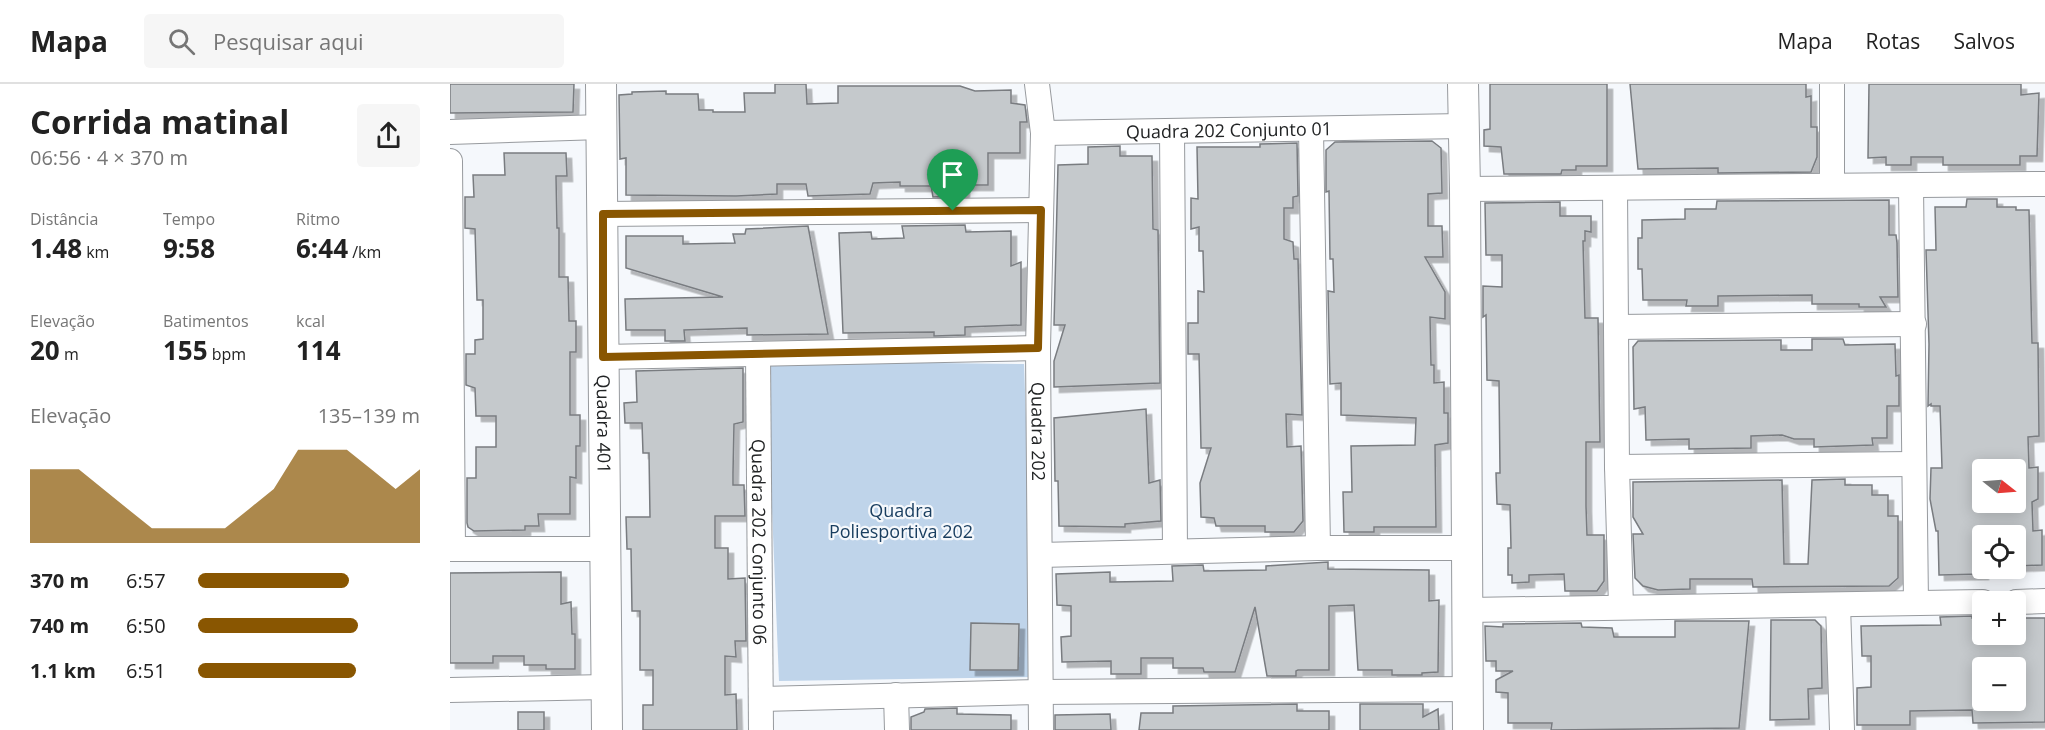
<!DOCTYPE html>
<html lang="pt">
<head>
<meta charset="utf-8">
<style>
	:root { --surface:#fff; --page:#f6f6f6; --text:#222; --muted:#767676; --line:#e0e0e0; --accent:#895601 }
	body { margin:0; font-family:"Open Sans",sans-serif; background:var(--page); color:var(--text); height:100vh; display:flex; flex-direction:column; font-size:22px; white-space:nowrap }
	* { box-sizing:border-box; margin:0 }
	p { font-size:20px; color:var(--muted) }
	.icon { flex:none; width:33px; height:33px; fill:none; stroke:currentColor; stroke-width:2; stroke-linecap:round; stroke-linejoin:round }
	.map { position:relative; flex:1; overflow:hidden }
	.panel { display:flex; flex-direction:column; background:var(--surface); width:450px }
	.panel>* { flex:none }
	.needle { width:39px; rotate:107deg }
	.fabs { position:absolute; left:1522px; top:375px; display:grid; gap:12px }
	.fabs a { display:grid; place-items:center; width:54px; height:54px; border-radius:6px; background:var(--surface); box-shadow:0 3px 15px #0003; font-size:30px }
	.pin { position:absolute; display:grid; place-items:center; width:51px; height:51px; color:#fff; margin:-62px -26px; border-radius:50% 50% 50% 0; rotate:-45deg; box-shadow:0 0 6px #0007 }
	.pin .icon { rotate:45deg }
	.round { display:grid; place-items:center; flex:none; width:63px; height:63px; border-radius:6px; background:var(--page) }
	.headline { display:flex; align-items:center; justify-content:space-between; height:102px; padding:0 30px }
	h1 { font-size:33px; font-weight:700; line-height:45px }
	.stats { display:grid; grid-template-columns:repeat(3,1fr); gap:9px; height:102px; padding:6px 30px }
	.stats div { display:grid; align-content:center }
	.stats b { font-size:26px; font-weight:700 }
	.stats small { font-size:16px; font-weight:400 }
	.stats p { font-size:16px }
	.chart { height:168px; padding:12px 30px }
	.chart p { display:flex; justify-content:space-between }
	.chart svg { width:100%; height:108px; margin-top:6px; fill:var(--accent); opacity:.7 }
	ul { padding:0 30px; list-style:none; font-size:20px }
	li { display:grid; grid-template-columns:96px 72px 1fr; align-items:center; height:45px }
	li i { height:15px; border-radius:8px; background:var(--accent) }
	header { display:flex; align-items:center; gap:36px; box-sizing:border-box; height:84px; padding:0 30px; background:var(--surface); border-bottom:2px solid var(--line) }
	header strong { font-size:28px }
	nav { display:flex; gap:33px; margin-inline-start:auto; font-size:21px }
	.search { width:420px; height:54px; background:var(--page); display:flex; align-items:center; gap:15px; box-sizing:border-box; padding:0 21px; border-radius:6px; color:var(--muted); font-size:22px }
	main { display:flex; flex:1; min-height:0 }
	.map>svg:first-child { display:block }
	.green { fill:#bfd4ea }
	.building { fill:#c5c9cc; stroke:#797c80; stroke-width:1.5; fill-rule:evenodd; filter:url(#shadow) }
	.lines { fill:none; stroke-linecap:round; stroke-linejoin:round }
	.minor-casing { stroke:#979a9e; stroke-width:26 }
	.tertiary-casing { stroke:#979a9e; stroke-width:32 }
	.minor { stroke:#fff; stroke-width:24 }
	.tertiary { stroke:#fff; stroke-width:30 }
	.route-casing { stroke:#fff; stroke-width:12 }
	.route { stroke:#895601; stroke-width:8 }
	.labels { text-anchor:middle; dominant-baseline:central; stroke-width:4.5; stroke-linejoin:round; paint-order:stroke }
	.street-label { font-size:18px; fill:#222425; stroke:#f5f8fc }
	.park-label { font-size:18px; fill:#183d5f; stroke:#f5f8fc }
</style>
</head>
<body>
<header>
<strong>Mapa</strong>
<div class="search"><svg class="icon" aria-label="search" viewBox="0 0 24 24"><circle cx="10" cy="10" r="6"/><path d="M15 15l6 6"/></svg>Pesquisar aqui</div>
<nav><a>Mapa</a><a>Rotas</a><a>Salvos</a></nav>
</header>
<main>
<section class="panel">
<div class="headline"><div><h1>Corrida matinal</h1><p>06:56 · 4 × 370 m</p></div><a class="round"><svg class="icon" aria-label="share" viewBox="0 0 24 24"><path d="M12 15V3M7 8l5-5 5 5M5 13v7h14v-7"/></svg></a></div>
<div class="stats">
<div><p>Distância</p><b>1.48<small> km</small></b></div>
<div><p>Tempo</p><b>9:58</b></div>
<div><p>Ritmo</p><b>6:44<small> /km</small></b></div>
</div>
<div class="stats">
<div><p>Elevação</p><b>20<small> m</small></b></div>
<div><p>Batimentos</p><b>155<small> bpm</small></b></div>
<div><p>kcal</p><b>114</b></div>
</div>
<div class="chart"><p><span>Elevação</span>135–139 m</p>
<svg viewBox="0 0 160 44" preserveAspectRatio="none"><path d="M0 44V14L10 14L20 14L30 22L40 30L50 38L60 38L70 38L80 38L90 30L100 22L110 6L120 6L130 6L140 14L150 22L160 14V44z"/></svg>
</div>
<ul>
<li><b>370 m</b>6:57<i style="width:68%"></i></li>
<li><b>740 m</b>6:50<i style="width:72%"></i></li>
<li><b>1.1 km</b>6:51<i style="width:71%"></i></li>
</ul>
</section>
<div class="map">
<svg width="1595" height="646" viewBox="0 0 1595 646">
	<defs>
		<filter id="shadow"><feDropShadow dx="5.5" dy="5.5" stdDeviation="0" flood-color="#0004"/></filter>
	</defs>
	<rect width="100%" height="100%" fill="#f5f8fc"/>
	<polygon class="green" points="316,277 574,280 585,593 329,597"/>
	<g class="building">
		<polygon points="0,0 124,0 123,28 0,29"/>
		<polygon points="325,0 356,0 357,20 388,19 388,2 510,2 525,7 561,6 561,19 575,21 577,38 570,38 570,69 538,69 538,101 514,101 514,108 509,109 510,112 483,113 481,102 450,102 450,98 423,99 420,110 358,112 356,100 327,100 327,110 286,112 176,111 176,74 170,75 169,11 182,10 182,8 216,7 216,10 248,10 249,26 263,26 263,28 295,28 294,9 325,9"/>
		<polygon points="1040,0 1157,0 1157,82 1126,82 1126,86 1112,86 1111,90 1054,90 1051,63 1034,62 1034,46 1040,45"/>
		<polygon points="1180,0 1356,0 1356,13 1361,12 1361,43 1367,43 1367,73 1361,88 1268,89 1268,84 1188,85"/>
		<polygon points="1419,0 1571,0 1571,11 1589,9 1587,72 1570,72 1570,81 1493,81 1493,73 1461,73 1461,81 1436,81 1436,73 1418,74"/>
		<polygon points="982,57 991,64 992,109 978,110 978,142 992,142 993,173 975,173 995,208 995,235 980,233 981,281 984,281 984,299 994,298 994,329 998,329 998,359 985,361 986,443 924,443 924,448 894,448 893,408 902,408 901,362 965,361 966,334 891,331 891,299 880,300 878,207 884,208 883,175 880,175 879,107 876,108 876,66 885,58"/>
		<polygon points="847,59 848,112 843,113 843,124 834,124 834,155 843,158 844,175 848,175 852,331 836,330 837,363 851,362 853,437 844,448 815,448 815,442 766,442 764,434 751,433 750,399 761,364 751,364 749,270 738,270 738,239 748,239 748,207 754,208 753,167 749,167 749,143 741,145 741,114 748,115 747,63 810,63 810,60"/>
		<polygon points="670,62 670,72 702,72 703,145 708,146 710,299 604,303 604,277 615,241 604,241 608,81 638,80 638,63"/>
		<polygon points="54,69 116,69 117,92 106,92 107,144 109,144 109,193 118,193 119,237 126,237 126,268 120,268 120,331 130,331 130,362 126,362 126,394 120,393 120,430 88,430 89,442 75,442 75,446 24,447 18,443 17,439 17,394 26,394 26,363 46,363 46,332 26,332 25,304 16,301 16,270 25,270 25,256 33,255 33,216 27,216 25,145 15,144 15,113 24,113 23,91 55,91"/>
		<path d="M1517,115H1547V123H1566V126H1579L1582,259H1588L1589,352L1578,353L1579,384L1588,383V415L1582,418L1583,447L1592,446V481L1566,482V452H1533V490L1489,491L1488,447H1486L1480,415L1481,384H1492L1490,322H1481V320L1478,322L1479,260L1476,166H1486L1485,123H1516ZM1533,386H1566V418H1533Z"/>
		<polygon points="1439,116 1439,151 1446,151 1447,159 1448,213 1430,213 1436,223 1409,223 1409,220 1362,220 1362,211 1268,212 1268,222 1236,222 1237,216 1193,216 1192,185 1188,185 1188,154 1192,154 1192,136 1235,135 1235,125 1266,125 1267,117"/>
		<polygon points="1110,118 1110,132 1141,132 1141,148 1135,147 1135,157 1133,157 1135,234 1148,234 1150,358 1136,358 1136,422 1137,451 1154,451 1154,497 1147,507 1115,507 1114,490 1079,491 1079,498 1062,499 1062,491 1058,491 1058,464 1061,464 1060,421 1047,420 1046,389 1050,389 1049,297 1037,296 1036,231 1033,233 1033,202 1052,203 1052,171 1036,171 1035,119"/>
		<polygon points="515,141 516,148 561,147 561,182 571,178 571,241 515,243 515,251 484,252 484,248 393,249 389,149 421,148 422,155 454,154 452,142"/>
		<polygon points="358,142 378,250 297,251 297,244 266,245 234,246 235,257 215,257 215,246 176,246 175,215 273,213 176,184 176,152 233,152 233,160 285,159 283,150 295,150 296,145"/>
		<polygon points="1362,255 1393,255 1395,261 1445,260 1446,292 1449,291 1449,322 1437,322 1437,354 1422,354 1423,361 1364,363 1364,355 1344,355 1332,351 1301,352 1301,364 1239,365 1239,355 1196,356 1195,323 1184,325 1183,263 1188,257 1331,256 1331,266 1362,266"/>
		<polygon points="293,284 293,338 284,340 283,389 283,401 294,401 295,432 265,432 265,464 278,464 278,495 295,494 296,557 285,557 286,573 275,572 275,611 286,610 287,646 193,646 193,621 203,621 203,586 190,586 190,527 182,527 181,465 177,465 176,433 200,433 199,369 193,369 192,339 175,339 174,319 187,318 186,287"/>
		<polygon points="696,325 699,399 710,396 711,437 675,440 675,443 609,442 608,397 605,397 604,334"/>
		<polygon points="1395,395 1395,401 1422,401 1422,411 1438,411 1438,432 1448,432 1448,494 1439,502 1303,503 1302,495 1240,495 1240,505 1208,506 1193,502 1185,494 1183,450 1193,450 1183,433 1183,398 1332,396 1334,480 1358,480 1362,396"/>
		<polygon points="878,478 878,485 979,486 979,517 989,516 988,588 972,589 972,591 942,591 942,586 908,586 904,521 879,522 879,586 848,586 846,587 846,592 817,592 805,523 785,588 754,588 753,584 723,584 723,574 691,574 691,590 661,590 661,577 612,578 611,553 621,552 621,522 607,521 606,490 660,488 660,498 723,497 722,482 753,481 754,487 816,486 816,482"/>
		<polygon points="111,488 111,520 121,518 122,550 125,550 125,585 96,585 96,581 74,581 74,572 43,572 43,579 0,579 0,489"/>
		<path d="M1522,532V534H1533V550H1566V534H1595V638L1523,639L1522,626L1460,627V641H1407V604L1421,603V572H1412L1411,542L1491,541L1490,533ZM1533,584H1566V616H1533Z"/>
		<polygon points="1321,536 1365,536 1371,542 1372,604 1358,605 1359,635 1320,636"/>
		<polygon points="1225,537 1299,537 1289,644 1101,646 1102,639 1058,639 1058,609 1046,608 1046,596 1063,587 1046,587 1046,577 1036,577 1035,542 1053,543 1053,540 1131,539 1132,543 1162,544 1164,553 1225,553"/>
		<polygon points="521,539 569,540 568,586 520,586"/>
		<polygon points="847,620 847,627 879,627 879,646 689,646 691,629 723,629 723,622"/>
		<polygon points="910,620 973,620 973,633 988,625 989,646 910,646"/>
		<polygon points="507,624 507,630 561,631 561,646 461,646 461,633 474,628 475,625"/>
		<rect x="68" y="628" width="26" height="18"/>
		<polygon points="660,630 661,646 605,646 605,631"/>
	</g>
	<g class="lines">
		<g class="minor-casing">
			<g id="minor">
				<path id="s1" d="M587,0L593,49L588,264L591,646"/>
				<polyline points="1382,0 1382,101"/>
				<polyline points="861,46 868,464"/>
				<polyline points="722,47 725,467"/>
				<polyline points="0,48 151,43"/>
				<path id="s2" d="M593,49L1013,42"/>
				<polyline points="0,77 3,465"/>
				<polyline points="1461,102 1466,519"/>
				<polyline points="1165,104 1167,383 1171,523"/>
				<polyline points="1015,105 1595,100"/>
				<polyline points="153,130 590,126"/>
				<polyline points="1166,243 1464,240"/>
				<path id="s3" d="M308,270L311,646"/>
				<polyline points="153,273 588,264"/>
				<polyline points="1167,383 1464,380"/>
				<polyline points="0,465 155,465"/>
				<polyline points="590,471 868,464 1017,464"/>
				<polyline points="1566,518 1595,517"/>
				<polyline points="1388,521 1392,646"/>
				<polyline points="1018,526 1533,518"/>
				<polyline points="0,606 156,603"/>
				<polyline points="446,611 447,646"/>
				<polyline points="311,615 590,608 1018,605"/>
			</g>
		</g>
		<g class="tertiary-casing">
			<g id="tertiary">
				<path id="s4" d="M151,0L157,646"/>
				<polyline points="1013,0 1015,105 1018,646"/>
			</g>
		</g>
		<use href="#minor" class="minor"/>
		<use href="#tertiary" class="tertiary"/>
	</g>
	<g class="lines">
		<g class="route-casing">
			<polygon id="route" points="591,126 588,264 153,273 153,130"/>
		</g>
		<use href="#route" class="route"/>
	</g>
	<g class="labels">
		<g class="street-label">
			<text stroke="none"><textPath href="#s2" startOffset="186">Quadra 202 Conjunto 01</textPath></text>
			<text stroke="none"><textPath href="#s4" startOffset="340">Quadra 401</textPath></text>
			<text stroke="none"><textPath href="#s1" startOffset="348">Quadra 202</textPath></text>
			<text stroke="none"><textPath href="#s3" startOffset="188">Quadra 202 Conjunto 06</textPath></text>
		</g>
		<g class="park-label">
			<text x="451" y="426">Quadra<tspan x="451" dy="21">Poliesportiva 202</tspan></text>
		</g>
	</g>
</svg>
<div class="fabs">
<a><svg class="needle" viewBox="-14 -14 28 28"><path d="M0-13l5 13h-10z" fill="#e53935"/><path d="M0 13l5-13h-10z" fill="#767676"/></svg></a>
<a><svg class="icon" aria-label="locate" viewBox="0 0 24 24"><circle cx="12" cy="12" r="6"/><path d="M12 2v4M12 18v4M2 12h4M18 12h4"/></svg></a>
<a>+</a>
<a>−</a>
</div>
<div class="pin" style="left:503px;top:127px;background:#1e9e55"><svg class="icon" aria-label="arrive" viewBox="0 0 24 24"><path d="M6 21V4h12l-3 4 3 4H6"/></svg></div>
</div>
</main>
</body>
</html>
